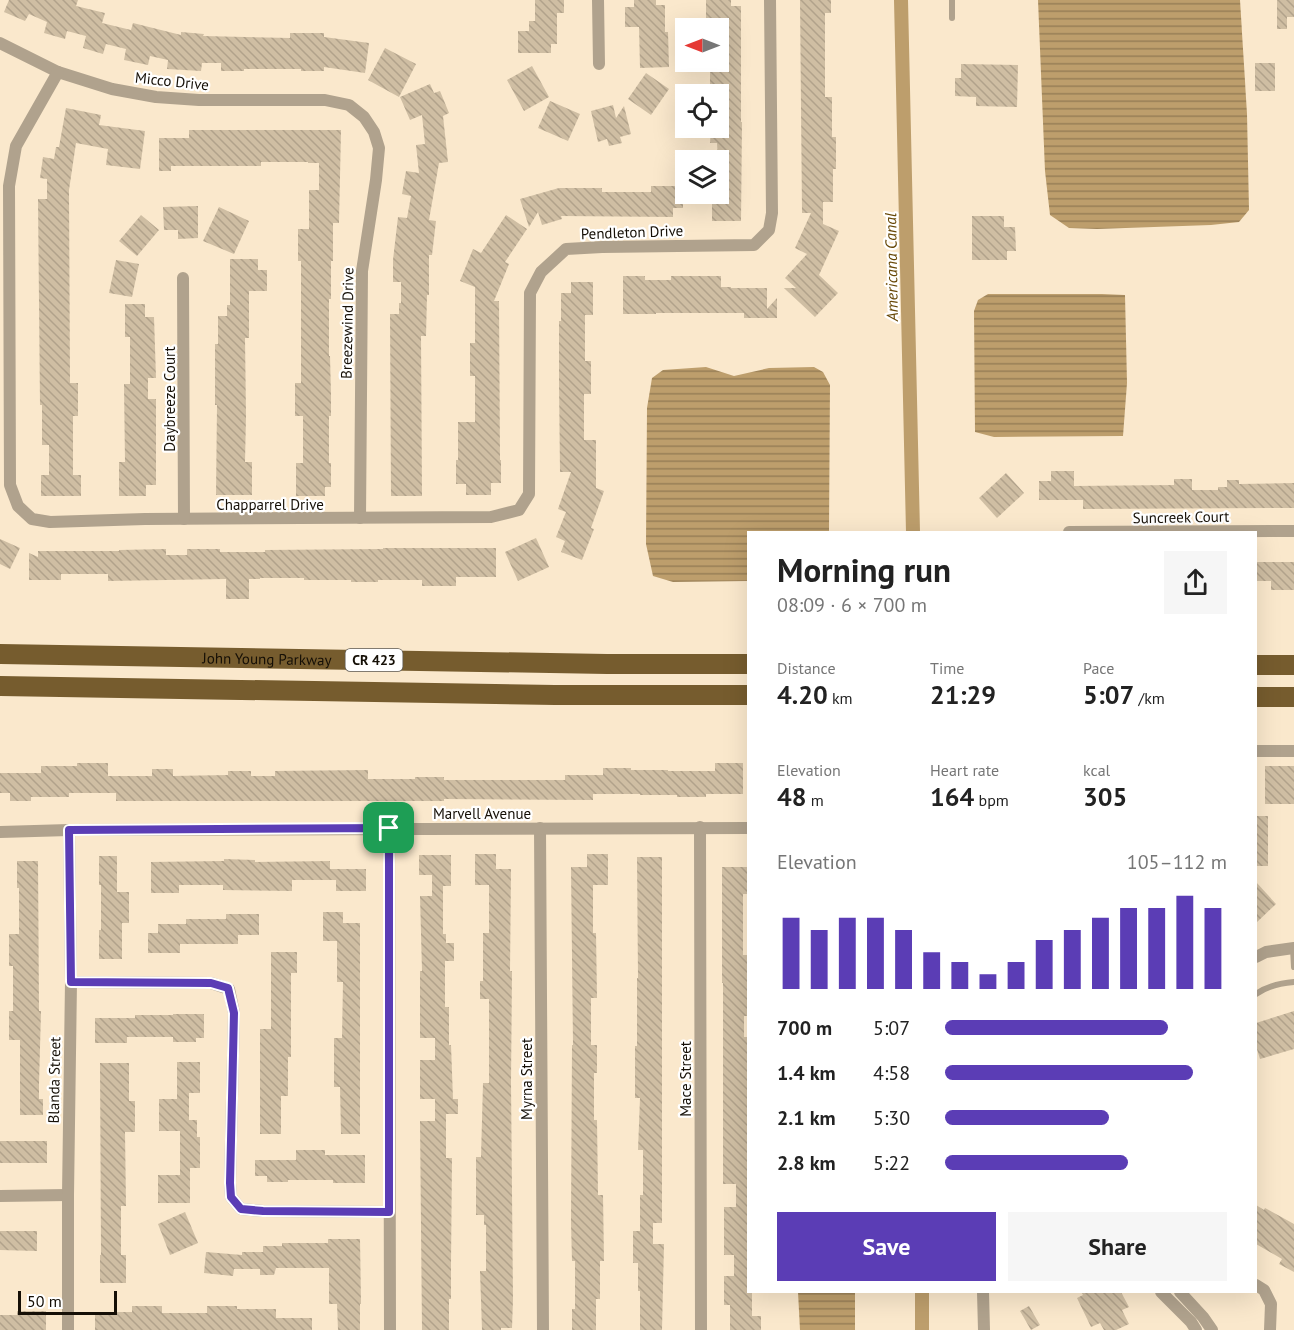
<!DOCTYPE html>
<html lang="en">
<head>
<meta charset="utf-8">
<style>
	:root { --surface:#fff; --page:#f6f6f6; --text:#222; --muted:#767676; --accent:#5b3db5 }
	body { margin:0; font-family:"PT Sans",sans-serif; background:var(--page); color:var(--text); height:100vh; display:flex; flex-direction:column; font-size:22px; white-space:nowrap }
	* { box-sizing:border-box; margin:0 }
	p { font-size:20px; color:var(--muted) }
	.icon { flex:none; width:33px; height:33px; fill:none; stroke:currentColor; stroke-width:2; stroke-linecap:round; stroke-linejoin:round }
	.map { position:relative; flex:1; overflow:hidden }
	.side { position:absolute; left:747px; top:531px; width:510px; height:762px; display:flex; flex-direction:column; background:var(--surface); border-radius:0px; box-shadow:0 6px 24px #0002 }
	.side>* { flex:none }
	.needle { width:39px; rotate:270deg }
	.fabs { position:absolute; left:675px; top:18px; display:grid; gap:12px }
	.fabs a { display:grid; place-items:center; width:54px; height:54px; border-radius:0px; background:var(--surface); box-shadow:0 6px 24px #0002; font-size:30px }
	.scale { position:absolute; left:18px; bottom:15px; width:99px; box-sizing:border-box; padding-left:6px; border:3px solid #150f06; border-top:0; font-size:16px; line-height:21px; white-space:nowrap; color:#150f06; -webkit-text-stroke:4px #fff; paint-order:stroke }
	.pin { position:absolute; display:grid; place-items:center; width:51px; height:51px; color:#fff; margin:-26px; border-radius:12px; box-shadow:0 3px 9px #0006 }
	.round { display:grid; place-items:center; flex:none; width:63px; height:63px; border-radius:0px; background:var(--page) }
	.overview { display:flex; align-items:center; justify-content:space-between; height:102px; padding:0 30px }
	h1 { font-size:33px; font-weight:800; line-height:45px }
	.figures { display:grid; grid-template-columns:repeat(3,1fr); gap:9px; height:102px; padding:6px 30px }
	.figures div { display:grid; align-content:center }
	.figures b { font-size:26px; font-weight:800 }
	.figures small { font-size:16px; font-weight:400 }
	.figures p { font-size:16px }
	.chart { height:168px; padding:12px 30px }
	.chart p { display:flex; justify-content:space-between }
	.chart svg { width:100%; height:108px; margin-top:6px; stroke:var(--accent); stroke-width:6 }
	.primary-button { display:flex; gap:12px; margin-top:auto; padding:12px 30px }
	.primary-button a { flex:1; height:69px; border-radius:0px; background:var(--accent); color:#fff; font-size:24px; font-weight:800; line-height:69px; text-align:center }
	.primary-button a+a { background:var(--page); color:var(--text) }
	ul { padding:0 30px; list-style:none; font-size:20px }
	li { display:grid; grid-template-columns:96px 72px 1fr; align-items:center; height:45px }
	li i { height:15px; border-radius:8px; background:var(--accent) }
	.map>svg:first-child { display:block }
	.water { fill:url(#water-rules) }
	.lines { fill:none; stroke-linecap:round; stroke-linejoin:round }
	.canal { stroke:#bd9e6c; stroke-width:14 }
	.building { fill:url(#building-back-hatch) }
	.service { stroke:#b0a28d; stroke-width:6 }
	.minor { stroke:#b0a28d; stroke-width:12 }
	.trunk { stroke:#765c2e; stroke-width:20 }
	.route-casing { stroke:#fff; stroke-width:12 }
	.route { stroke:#5b3db5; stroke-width:8 }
	.labels { text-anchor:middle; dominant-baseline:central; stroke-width:4.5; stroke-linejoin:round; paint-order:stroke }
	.shield { fill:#fff; stroke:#5b5751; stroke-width:1.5 }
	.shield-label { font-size:14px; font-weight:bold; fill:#150f06 }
	.street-label { font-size:15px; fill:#150f06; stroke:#fff }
	.water-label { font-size:16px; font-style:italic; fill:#674706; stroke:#fff }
</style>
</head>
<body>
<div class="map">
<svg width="1294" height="1330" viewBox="0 0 1294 1330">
	<defs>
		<pattern id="water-rules" width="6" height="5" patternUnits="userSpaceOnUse" patternTransform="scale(1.5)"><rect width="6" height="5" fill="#bd9e6c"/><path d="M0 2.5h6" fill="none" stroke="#987f57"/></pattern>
		<pattern id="building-back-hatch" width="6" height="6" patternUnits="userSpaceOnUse" patternTransform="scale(1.5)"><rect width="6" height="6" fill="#cfbea3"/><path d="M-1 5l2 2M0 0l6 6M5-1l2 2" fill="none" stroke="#b1a28b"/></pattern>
	</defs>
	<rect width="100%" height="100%" fill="#fae8cc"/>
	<g class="water">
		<polygon points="1038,0 1240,0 1247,114 1249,210 1239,222 1211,225 1097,229 1069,228 1050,215 1045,171"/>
		<polygon points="988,294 1102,294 1125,295 1127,383 1123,436 994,437 975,432 974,311 978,300"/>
		<polygon points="706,367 734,376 769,368 814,367 823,372 830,385 829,532 748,532 748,581 673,582 653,576 646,544 647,408 652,378 663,370"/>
		<polygon points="798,1292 855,1292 855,1330 800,1330"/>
	</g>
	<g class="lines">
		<g class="canal">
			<polyline points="901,0 913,532"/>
			<polyline points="922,1292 922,1330"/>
		</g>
	</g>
	<g class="building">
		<polygon points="9,0 78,0 76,6 105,13 102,23 131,30 133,23 181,35 181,32 204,34 203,36 290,38 290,33 324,33 324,37 369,43 365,73 324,67 324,71 301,71 301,69 244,69 244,71 221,71 221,63 202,63 201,71 167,69 168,60 150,56 148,65 124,60 126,49 106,44 103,54 83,48 86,36 67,31 65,39 44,33 47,22 29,14 25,21 4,12"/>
		<polygon points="535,0 564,0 564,13 557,13 557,44 551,44 551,53 518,53 518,31 529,31 529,21 535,21"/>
		<polygon points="634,0 656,0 656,5 665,5 665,32 668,32 669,67 640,68 639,27 625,27 625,7 634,7"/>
		<polygon points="706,0 731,0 731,6 741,6 741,122 742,122 741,221 712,221 712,194 718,194 718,160 717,143 710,143 711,128 718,128 718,94 710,94 710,62 718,62 718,26 706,26"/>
		<polygon points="800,0 831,0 831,13 825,13 825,97 832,97 832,137 836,137 836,169 833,169 833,202 823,202 823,224 839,231 819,275 838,293 815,317 784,288 796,288 785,278 807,254 795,248 811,213 802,213"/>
		<polygon points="1277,0 1294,0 1294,17 1287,17 1287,29 1277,29"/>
		<polygon points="385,48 416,64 399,97 368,80"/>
		<rect x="1255" y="63" width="20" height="28"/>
		<polygon points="961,64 1018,65 1017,107 976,106 976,97 955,96 955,78 961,78"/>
		<polygon points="532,66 549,97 524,111 507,80"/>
		<polygon points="646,73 669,89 651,115 628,99"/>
		<polygon points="430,84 434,93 440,91 449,113 443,116 448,162 439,163 429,220 436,221 432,255 429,255 429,295 427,295 426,336 421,336 422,496 391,496 390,314 399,314 399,303 401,303 401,282 393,282 393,260 398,217 407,218 411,196 402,194 406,171 419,173 416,145 425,144 422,115 410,120 400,97"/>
		<polygon points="550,101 580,114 568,141 538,128"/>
		<polygon points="613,105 616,118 624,106 631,134 620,137 622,143 609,146 607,139 598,142 591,111"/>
		<polygon points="66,108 101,115 99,125 145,131 140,169 106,165 108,149 76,143 69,190 70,383 78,383 78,416 73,416 73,475 81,475 81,496 41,496 41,475 49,475 49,445 42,445 42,405 40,405 38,199 47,199 47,179 40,178 43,157 54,159 56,147 59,147"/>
		<polygon points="189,130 341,130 339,223 333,223 333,261 331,261 331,299 329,299 329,356 330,356 331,395 331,416 329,416 329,463 331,463 331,487 325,487 325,496 296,496 296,463 303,463 303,416 295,416 295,383 301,383 301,261 298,261 298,229 309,229 309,190 319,190 319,163 308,163 308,162 261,162 261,166 171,166 171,171 159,171 159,138 189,138"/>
		<polygon points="651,186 683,186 683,208 673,208 673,217 561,216 562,219 542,225 538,212 529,227 520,199 559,188 602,188 602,192 651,192"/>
		<polygon points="198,206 198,238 178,239 178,230 164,230 163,207"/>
		<polygon points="219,207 249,221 234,254 203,241"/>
		<polygon points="141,215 159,230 137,256 119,241"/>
		<polygon points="506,215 527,229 505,262 509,264 494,301 499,301 500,460 501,460 501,483 491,483 491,495 466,495 466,484 456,484 456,460 458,460 458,422 475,422 475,376 470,376 470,343 475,343 475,287 460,281 473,249 481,253"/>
		<polygon points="972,216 1004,216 1004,227 1015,227 1016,251 1007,251 1007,260 972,260"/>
		<polygon points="230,259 258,259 258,270 267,270 267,291 249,291 249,338 245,338 246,416 245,462 252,462 252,495 216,495 217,405 215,405 215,344 218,344 218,316 227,316 227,305 230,305"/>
		<polygon points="116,260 139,264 132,297 109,293"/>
		<polygon points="623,276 645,276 645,280 671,280 671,276 721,276 721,287 731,287 731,288 767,288 767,309 777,298 777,318 744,318 744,313 656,313 656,314 623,314"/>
		<polygon points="571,282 593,282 593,315 585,315 585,361 591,361 591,394 584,394 584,440 596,440 596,488 604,491 591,528 594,529 582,560 561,552 565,541 556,537 566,512 558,509 571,472 560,472 559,383 559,321 561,321 561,293 571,293"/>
		<polygon points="125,304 145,304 145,317 154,317 156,378 148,378 148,399 156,399 156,485 146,485 146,496 119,496 119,462 125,462 124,384 130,384 130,337 125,337"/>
		<polygon points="1051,471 1074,471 1074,486 1174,485 1174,479 1192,479 1192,490 1218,490 1218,487 1227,487 1227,480 1239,480 1239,484 1294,483 1294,508 1083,509 1083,500 1039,500 1039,481 1051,481"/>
		<polygon points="1006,473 1024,493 997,518 979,498"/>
		<polygon points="536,538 549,567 518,581 505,552"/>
		<polygon points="0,539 20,548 10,569 0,564"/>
		<polygon points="383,548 496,548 496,577 456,577 456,586 422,586 422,580 378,580 378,582 351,582 351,580 304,580 304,578 260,578 260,579 249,579 249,599 226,599 226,579 108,581 108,574 61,574 61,580 29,580 29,553 38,557 38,551 119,551 119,550 166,549 166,555 187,555 187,549 220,549 220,552 265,552 265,550 383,549"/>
		<polygon points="1256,562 1294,562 1294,590 1271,590 1271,581 1256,581"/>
		<polygon points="77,763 108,763 108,776 152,776 152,769 173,769 173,776 228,775 228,771 251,771 251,776 275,776 275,771 368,770 368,779 415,779 415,777 444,777 444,780 565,780 565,775 603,775 603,768 631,768 631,770 668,770 668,771 715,771 715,763 743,763 743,794 706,794 706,797 677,797 677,795 640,795 640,794 593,794 593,800 444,799 444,801 116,801 116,793 69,793 69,797 31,797 31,801 10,801 10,793 0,793 0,773 41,773 41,766 77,766"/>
		<rect x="1265" y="766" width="29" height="38"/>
		<rect x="1256" y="816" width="12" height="50"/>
		<polygon points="475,854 496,854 496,869 511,869 510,971 512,971 511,1083 513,1300 512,1328 501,1328 501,1330 482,1330 480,1271 486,1271 486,1225 484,1225 484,1215 476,1215 476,1157 481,1157 483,1083 489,1083 489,999 480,999 480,981 483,981 483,933 489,933 489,885 475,885"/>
		<polygon points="587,854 608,854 608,885 593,885 593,933 596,933 597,998 591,998 591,1045 597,1045 597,1073 594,1073 594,1120 597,1120 598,1195 603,1195 604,1261 600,1261 600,1299 596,1299 596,1330 572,1330 572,1309 575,1309 575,1261 572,1261 571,1223 572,1045 573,1045 571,867 587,867"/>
		<polygon points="419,855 451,855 451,886 443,886 443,934 446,934 446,943 454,943 454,961 445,961 445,1007 449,1007 449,1045 451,1045 453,1099 458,1099 458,1114 446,1114 446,1158 452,1158 451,1263 451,1299 449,1299 449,1330 422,1330 420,1121 435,1121 435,1099 420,1099 420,1060 435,1060 435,1038 420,1038 420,971 422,971 420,896 432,896 432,875 419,875"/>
		<polygon points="99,856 117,856 117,892 129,892 129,923 122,923 122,959 99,959 99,930 101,930 101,885 99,885"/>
		<polygon points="637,857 662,857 662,1223 653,1223 653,1244 664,1244 662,1330 640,1330 640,1291 638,1291 638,1263 633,1263 633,1231 640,1231 640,1195 643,1195 643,1150 638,1150 640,1098 635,1098 635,1046 637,1046 637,978 638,978"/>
		<polygon points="224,859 255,860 255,862 330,861 330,869 366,869 366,891 336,891 336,880 292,880 292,891 223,890 223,885 179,885 179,893 151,893 151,862 224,861"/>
		<polygon points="17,861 38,861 39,1011 41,1011 39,1085 39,1099 43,1099 43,1115 20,1115 20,1040 9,1040 9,1011 13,1011 13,966 9,966 9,934 19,934 19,888 17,888"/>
		<polygon points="722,867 748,867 748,894 743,894 743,955 748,955 748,1016 744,1016 744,1037 748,1037 748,1292 752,1292 752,1316 761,1316 761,1330 730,1330 730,1305 724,1305 724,1276 734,1276 734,1255 724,1255 724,1207 736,1207 736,1184 723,1184 723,983 722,983"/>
		<polygon points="1256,882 1276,904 1256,923"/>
		<polygon points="323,912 343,912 343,923 360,923 360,1134 341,1134 340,1087 334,1087 334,1038 342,1038 343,982 337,982 337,941 323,941"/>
		<polygon points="226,914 259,914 259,935 238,935 238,944 180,944 180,953 148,953 148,933 158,933 158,924 186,924 186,919 226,919"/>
		<polygon points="271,952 297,952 297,973 291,973 291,1057 288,1057 288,1096 281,1096 281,1134 260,1134 260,1029 271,1029"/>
		<polygon points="1294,1011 1294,1049 1260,1059 1256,1046 1256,1023"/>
		<polygon points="173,1014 204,1014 204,1038 196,1038 196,1042 173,1042 173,1037 127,1037 127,1043 95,1043 95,1018 135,1018 135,1015 173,1015"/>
		<polygon points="177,1062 200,1062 200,1093 189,1093 189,1120 197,1120 197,1137 200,1137 200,1168 190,1168 190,1203 158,1203 158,1175 180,1175 180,1131 159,1131 159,1099 177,1099"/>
		<polygon points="100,1063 129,1063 129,1101 135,1101 135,1132 125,1132 126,1206 121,1206 121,1255 126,1255 126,1283 100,1283 100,1255 101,1255"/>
		<rect x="0" y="1141" width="47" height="22"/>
		<polygon points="296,1150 325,1150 325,1155 365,1155 365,1183 333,1183 333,1180 288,1180 288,1182 267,1182 267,1176 255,1176 255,1160 296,1160"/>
		<polygon points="1256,1205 1264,1210 1265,1208 1294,1224 1294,1272 1279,1264 1282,1259 1256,1244"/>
		<polygon points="185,1212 198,1243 170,1255 158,1224"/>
		<polygon points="0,1231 37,1231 37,1251 0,1250"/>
		<polygon points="328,1239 360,1239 361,1304 360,1304 360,1330 338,1330 337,1304 329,1304 329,1268 276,1268 274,1275 260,1275 260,1269 234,1269 233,1276 204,1273 206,1252 242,1255 242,1252 263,1252 263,1246 282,1246 282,1243 328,1243"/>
		<polygon points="1081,1292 1121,1292 1129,1307 1122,1310 1129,1324 1116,1330 1104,1330 1100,1323 1091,1327 1077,1298 1083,1295"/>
		<polygon points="132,1306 162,1306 162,1313 207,1313 207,1306 237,1306 237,1309 276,1309 276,1318 312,1318 312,1330 95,1330 95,1312 132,1312"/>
		<polygon points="1029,1306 1040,1325 1031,1330 1020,1311"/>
		<polygon points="17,1311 46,1311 46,1330 0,1330 0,1315 17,1315"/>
	</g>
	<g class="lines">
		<g class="service">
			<polyline points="952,0 952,18"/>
			<polyline points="1293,948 1294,967"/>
			<path d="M1256,994C1266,987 1281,983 1294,982"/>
		</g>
		<g class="minor">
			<polyline points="598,0 599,64"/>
			<polyline points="0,43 58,72 112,89 156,97 199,100 325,100 349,105 364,117 374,132 379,148 376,180 362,271 360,518"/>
			<polyline points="58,72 16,146 9,186 10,485 18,506 32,519 50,522 145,519 491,517 519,510 529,494 530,293 541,272 566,249 602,247 754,245 769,230 772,213 770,0"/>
			<polyline points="183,278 184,519"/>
			<polyline points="1069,532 1294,531"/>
			<polyline points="1256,751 1294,751"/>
			<polyline points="700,827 701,1330"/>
			<polyline points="389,828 390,1330"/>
			<polyline points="540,828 543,1330"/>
			<polyline points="0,832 69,830 748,828"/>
			<polyline points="1256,957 1266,952 1294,948"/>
			<polyline points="71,982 211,983 229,989 234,1013 230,1183 231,1197 241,1209 263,1211 389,1212"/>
			<polyline points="0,1196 68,1195"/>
			<polyline points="1256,1285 1264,1290 1271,1304 1270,1330"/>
			<polyline points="983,1292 984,1330"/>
			<polyline points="1161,1292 1191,1322 1196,1330"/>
			<polyline points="1180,1292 1203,1317 1212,1330"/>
			<polyline points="68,1330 68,1195 71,982 69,830"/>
		</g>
		<g class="trunk">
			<path id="s1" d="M0,654L607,664H748"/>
			<polyline points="1256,665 1294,665"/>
			<polyline points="0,686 555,695 748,695"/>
			<polyline points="1256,697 1294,697"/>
		</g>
	</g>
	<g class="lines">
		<g class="route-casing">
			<polygon id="route" points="389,828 389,1212 263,1211 241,1209 231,1197 230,1183 234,1013 228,988 211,983 71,982 69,830"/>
		</g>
		<use href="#route" class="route"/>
	</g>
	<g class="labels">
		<rect class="shield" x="345.5" y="649" width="57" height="22" rx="4.5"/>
		<g class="shield-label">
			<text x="374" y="660">CR 423</text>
		</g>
		<g class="street-label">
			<text transform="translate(172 81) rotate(6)">Micco Drive</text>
			<text transform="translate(632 232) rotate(-2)">Pendleton Drive</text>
			<text transform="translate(347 323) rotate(-89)">Breezewind Drive</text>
			<text transform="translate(169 399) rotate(-90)">Daybreeze Court</text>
			<text x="270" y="504">Chapparrel Drive</text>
			<text transform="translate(1181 517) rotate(-1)">Suncreek Court</text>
			<text stroke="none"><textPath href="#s1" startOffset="267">John Young Parkway</textPath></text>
			<text x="482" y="813">Marvell Avenue</text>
			<text transform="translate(526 1079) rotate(-90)">Myrna Street</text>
			<text transform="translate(685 1079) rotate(-90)">Mace Street</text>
			<text transform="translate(54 1080) rotate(-89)">Blanda Street</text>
		</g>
		<g class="water-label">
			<text transform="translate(891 267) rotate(-91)">Americana Canal</text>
		</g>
	</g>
</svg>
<div class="fabs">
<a><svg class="needle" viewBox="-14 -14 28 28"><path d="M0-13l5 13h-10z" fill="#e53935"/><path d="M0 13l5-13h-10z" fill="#767676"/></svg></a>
<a><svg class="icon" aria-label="locate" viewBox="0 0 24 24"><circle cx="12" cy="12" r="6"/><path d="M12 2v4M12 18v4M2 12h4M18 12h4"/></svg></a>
<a><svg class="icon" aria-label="layers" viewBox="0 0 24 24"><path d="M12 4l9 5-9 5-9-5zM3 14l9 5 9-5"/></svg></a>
</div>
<div class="scale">50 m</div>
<div class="pin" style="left:389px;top:828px;background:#1e9e55"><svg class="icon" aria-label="arrive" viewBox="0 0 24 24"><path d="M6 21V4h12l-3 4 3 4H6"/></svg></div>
<section class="side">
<div class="overview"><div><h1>Morning run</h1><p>08:09 · 6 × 700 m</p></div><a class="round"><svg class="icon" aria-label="share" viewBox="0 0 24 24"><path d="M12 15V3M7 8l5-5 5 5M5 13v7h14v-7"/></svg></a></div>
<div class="figures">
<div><p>Distance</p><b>4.20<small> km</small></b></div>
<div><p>Time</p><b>21:29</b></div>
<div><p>Pace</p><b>5:07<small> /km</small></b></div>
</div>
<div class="figures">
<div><p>Elevation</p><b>48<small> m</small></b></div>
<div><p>Heart rate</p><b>164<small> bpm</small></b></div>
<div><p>kcal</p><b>305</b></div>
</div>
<div class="chart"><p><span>Elevation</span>105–112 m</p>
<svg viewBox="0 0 160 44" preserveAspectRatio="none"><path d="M5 44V15M15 44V20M25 44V15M35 44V15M45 44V20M55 44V29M65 44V33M75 44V38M85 44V33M95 44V24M105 44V20M115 44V15M125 44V11M135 44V11M145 44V6M155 44V11"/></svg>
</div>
<ul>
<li><b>700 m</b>5:07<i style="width:79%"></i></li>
<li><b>1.4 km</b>4:58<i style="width:88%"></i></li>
<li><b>2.1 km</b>5:30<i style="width:58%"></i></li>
<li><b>2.8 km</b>5:22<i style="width:65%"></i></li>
</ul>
<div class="primary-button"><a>Save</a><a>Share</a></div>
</section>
</div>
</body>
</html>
